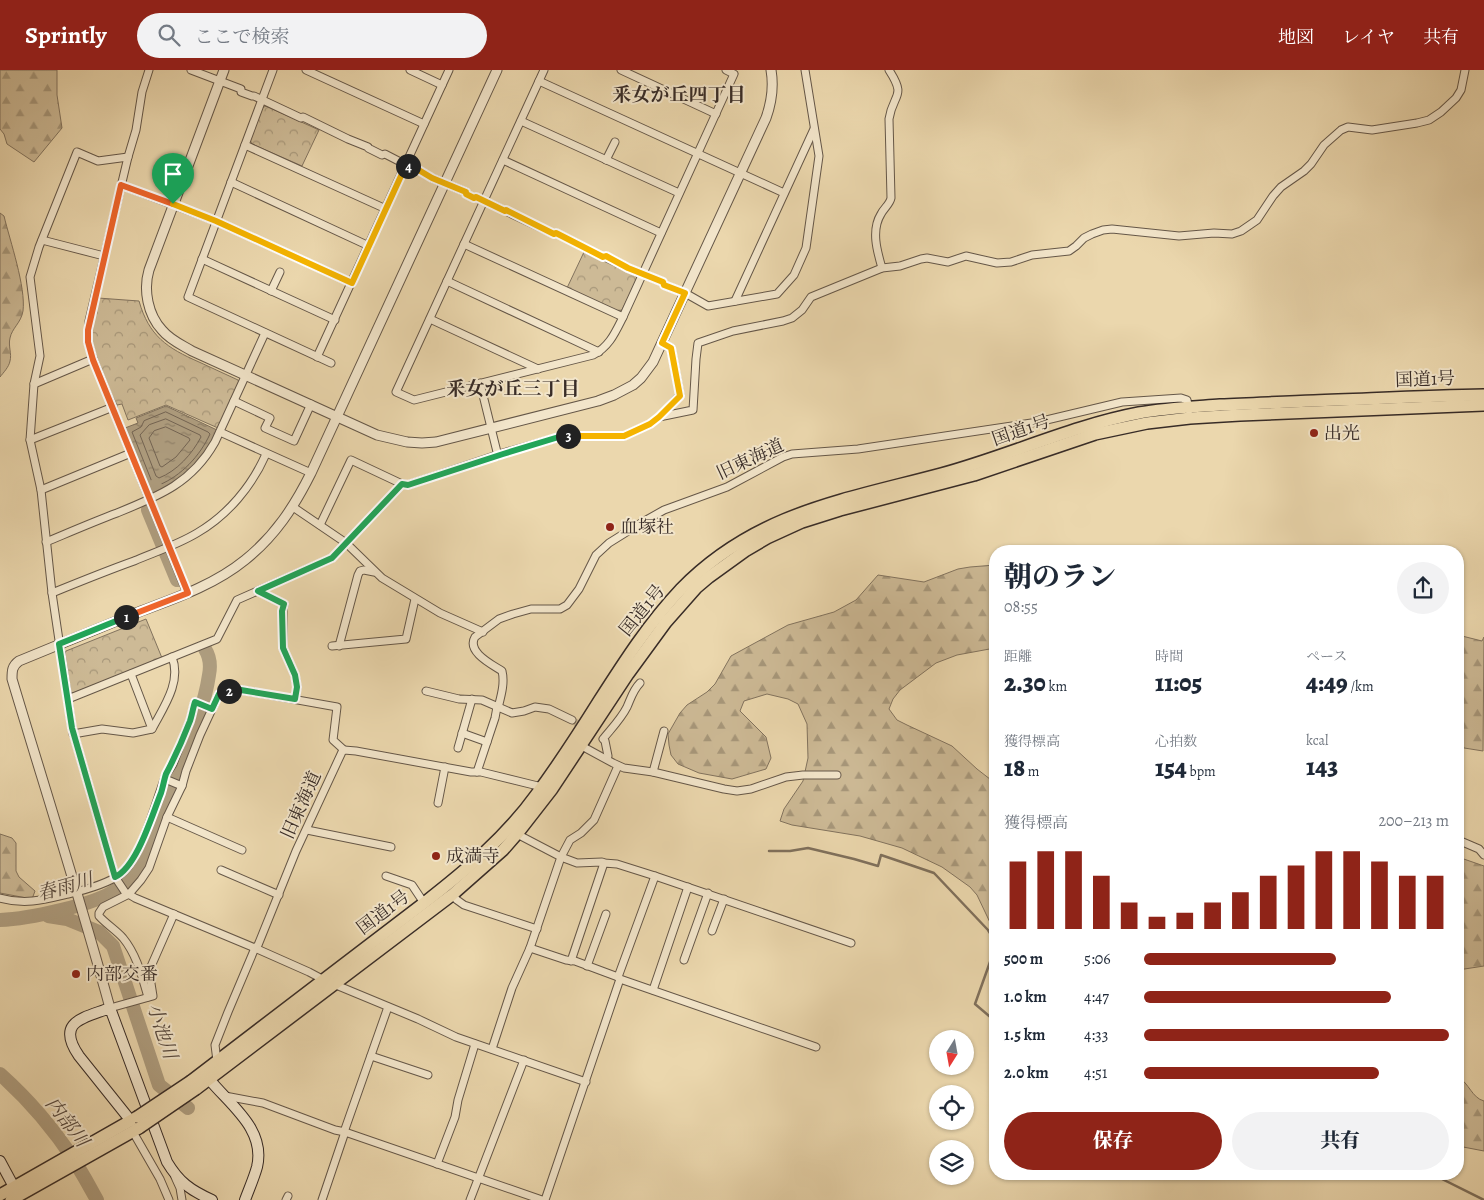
<!DOCTYPE html>
<html lang="ja">
<head>
<meta charset="utf-8">
<style>
	:root { --surface:#fff; --page:#f2f2f3; --text:#1f2937; --muted:#747a83; --accent:#8f2418 }
	body { margin:0; font-family:Alegreya,"Noto Serif JP",serif; background:var(--page); color:var(--text); height:100vh; display:flex; flex-direction:column; font-size:19px; white-space:nowrap }
	* { box-sizing:border-box; margin:0 }
	p { font-size:16px; color:var(--muted) }
	.icon { flex:none; width:28px; height:28px; fill:none; stroke:currentColor; stroke-width:2; stroke-linecap:round; stroke-linejoin:round }
	.map { position:relative; flex:1; overflow:hidden }
	.drawer { position:absolute; left:989px; top:475px; width:475px; height:635px; display:flex; flex-direction:column; background:var(--surface); border-radius:20px; box-shadow:0 1px 4px #0004 }
	.drawer>* { flex:none }
	.needle { width:32px; rotate:191deg }
	.fabs { position:absolute; left:929px; top:960px; display:grid; gap:10px }
	.fabs a { display:grid; place-items:center; width:45px; height:45px; border-radius:50%; background:var(--surface); box-shadow:0 1px 4px #0004; font-size:25px }
	.pin { position:absolute; display:grid; place-items:center; width:42px; height:42px; color:#fff; margin:-51px -21px; border-radius:50% 50% 50% 0; rotate:-45deg; box-shadow:0 0 5px #0007 }
	.pin .icon { rotate:45deg }
	.km { position:absolute; width:25px; height:25px; margin:-12px; border-radius:50%; background:#222; color:#fff; font-size:14px; line-height:25px; text-align:center }
	.round { display:grid; place-items:center; flex:none; width:52px; height:52px; border-radius:26px; background:var(--page) }
	.overview { display:flex; align-items:center; justify-content:space-between; height:85px; padding:0 15px }
	h1 { font-size:28px; font-weight:800; line-height:38px }
	.stats { display:grid; grid-template-columns:repeat(3,1fr); gap:8px; height:85px; padding:5px 15px }
	.stats div { display:grid; align-content:center }
	.stats b { font-size:25px; font-weight:800 }
	.stats small { font-size:14px; font-weight:400 }
	.stats p { font-size:14px }
	.chart { height:140px; padding:10px 15px }
	.chart p { display:flex; justify-content:space-between }
	.chart svg { width:100%; height:90px; margin-top:5px; stroke:var(--accent); stroke-width:6 }
	.cta { display:flex; gap:10px; margin-top:auto; padding:10px 15px }
	.cta a { flex:1; height:58px; border-radius:30px; background:var(--accent); color:#fff; font-size:20px; font-weight:800; line-height:58px; text-align:center }
	.cta a+a { background:var(--page); color:var(--text) }
	ul { padding:0 15px; list-style:none; font-size:16px }
	li { display:grid; grid-template-columns:80px 60px 1fr; align-items:center; height:38px }
	li i { height:12px; border-radius:6px; background:var(--accent) }
	header { display:flex; align-items:center; gap:30px; box-sizing:border-box; height:70px; padding:0 25px; background:var(--accent); color:#fff }
	header strong { font-size:24px }
	nav { display:flex; gap:28px; margin-inline-start:auto; font-size:18px }
	.search { width:350px; height:45px; background:var(--page); display:flex; align-items:center; gap:12px; box-sizing:border-box; padding:0 18px; border-radius:28px; color:var(--muted); font-size:19px }
	.map>svg:first-child { display:block }
	.forest { fill:url(#forest-firs); stroke:#82735e }
	.park { fill:url(#park-crowns); stroke:#82735e }
	.water { fill:url(#water-ripples); stroke:#7f705c }
	.lines { fill:none; stroke-linecap:round; stroke-linejoin:round }
	.shore { stroke:#736453; stroke-width:1 }
	.stream { stroke:#7f705c; stroke-width:2.5 }
	.river { stroke:#ae9d7f; stroke-width:14 }
	.minor-tunnel { stroke:#c7b592; stroke-width:7; stroke-dasharray:7 3.5; stroke-linecap:butt }
	.minor-casing { stroke:#655748; stroke-width:9 }
	.tertiary-casing { stroke:#655748; stroke-width:11 }
	.secondary-casing { stroke:#382c27; stroke-width:12 }
	.trunk-casing { stroke:#382c27; stroke-width:14 }
	.minor { stroke:#f2e5ca; stroke-width:7 }
	.tertiary { stroke:#f2e5ca; stroke-width:9 }
	.secondary { stroke:#f2e5ca; stroke-width:10 }
	.trunk { stroke:#ebd7ad; stroke-width:11 }
	.trunk-bridge-casing { stroke:#382c27; stroke-width:14; stroke-linecap:butt }
	.trunk-bridge { stroke:#ebd7ad; stroke-width:11 }
	.split-1-casing { stroke:#fff; stroke-width:10 }
	.split-2-casing { stroke:#fff; stroke-width:10 }
	.split-3-casing { stroke:#fff; stroke-width:10 }
	.split-4-casing { stroke:#fff; stroke-width:10 }
	.split-5-casing { stroke:#fff; stroke-width:10 }
	.split-1 { stroke:#f0652b; stroke-width:6 }
	.split-2 { stroke:#22a559; stroke-width:6 }
	.split-3 { stroke:#22a559; stroke-width:6 }
	.split-4 { stroke:#f5b400; stroke-width:6 }
	.split-5 { stroke:#f5b400; stroke-width:6 }
	.poi-dot { fill:#8f2418; stroke:#f2e5ca; stroke-width:2 }
	.labels { text-anchor:middle; dominant-baseline:central; stroke-width:4; stroke-linejoin:round; paint-order:stroke }
	.street-label { font-size:18px; fill:#382c27; stroke:#f2e5ca }
	.poi-label { font-size:18px; fill:#382c27; stroke:#f2e5ca; text-anchor:start }
	.neighbourhood-label { font-size:19px; font-weight:bold; fill:#382c27; stroke:#f2e5ca }
	.water-label { font-size:19px; font-style:italic; fill:#56483d; stroke:#f2e5ca }
</style>
</head>
<body>
<header>
<strong>Sprintly</strong>
<div class="search"><svg class="icon" aria-label="search" viewBox="0 0 24 24"><circle cx="10" cy="10" r="6"/><path d="M15 15l6 6"/></svg>ここで検索</div>
<nav><a>地図</a><a>レイヤ</a><a>共有</a></nav>
</header>
<div class="map">
<svg width="1484" height="1130" viewBox="0 0 1484 1130">
	<defs>
		<pattern id="forest-firs" width="22" height="20" patternUnits="userSpaceOnUse" patternTransform="scale(1.25)"><rect width="22" height="20" fill="#cdba96"/><path d="M5 1l3.5 6h-7zM16 11l3.5 6h-7z" fill="#a7977a"/></pattern>
		<pattern id="park-crowns" width="20" height="18" patternUnits="userSpaceOnUse" patternTransform="scale(1.25)"><rect width="20" height="18" fill="#cdba96"/><path d="M2 6a3 3 0 1 1 6 0M12 15a3 3 0 1 1 6 0" fill="none" stroke="#a7977a"/></pattern>
		<pattern id="water-ripples" width="26" height="14" patternUnits="userSpaceOnUse" patternTransform="scale(1.25)"><rect width="26" height="14" fill="#ae9d7f"/><path d="M2 4q2-2 4 0t4 0M15 11q2-2 4 0t4 0" fill="none" stroke="#8f8068"/></pattern>
	</defs>
	<rect width="100%" height="100%" fill="#ebd7ad"/>
	<filter id="stains"><feTurbulence type="fractalNoise" baseFrequency=".004" numOctaves="4"/><feColorMatrix values="0 0 0 0 .2 0 0 0 0 .09 0 0 0 0 .02 0 0 0 .5 -.17"/></filter>
	<radialGradient id="worn" r=".72"><stop offset=".6" stop-color="#630" stop-opacity="0"/><stop offset="1" stop-color="#630" stop-opacity=".3"/></radialGradient>
	<g class="forest">
		<polygon points="0,0 57,0 57,25 62,58 34,92 7,74 4,64 0,59"/>
		<path d="M0,143L4,146C10,171 26,217 23,241C21,253 12,258 10,268C8,276 12,284 10,291C9,297 3,303 0,307Z"/>
		<polygon points="995,495 995,578 957,585 936,593 900,620 893,629 889,639 897,650 907,655 952,676 977,699 995,713 995,863 977,825 970,817 942,797 902,778 860,766 792,755 780,751 784,739 803,711 808,688 807,654 798,634 788,629 767,624 744,631 740,641 766,667 771,688 766,699 732,709 699,703 678,694 671,685 669,675 668,664 680,643 687,635 707,622 715,614 731,586 788,555 834,542 856,530 878,505 924,512 958,499 970,497"/>
		<polygon points="1462,566 1482,571 1484,567 1483,681 1458,677 1458,568"/>
		<polygon points="0,764 12,768 16,773 16,801 19,807 35,821 32,829 0,823"/>
		<polygon points="1458,787 1484,796 1484,896 1458,900"/>
		<path d="M1458,1007C1469,1013 1472,1028 1484,1031V1081L1458,1076Z"/>
	</g>
	<g class="park">
		<polygon points="266,36 319,60 302,96 252,74 250,70 262,38"/>
		<polygon points="584,182 636,206 637,209 622,240 618,241 567,218"/>
		<path d="M98,228L139,231C149,266 167,278 199,292C212,298 225,304 238,310L239,313L218,358L166,335L128,350L122,334L117,335C105,311 90,286 91,258C92,248 95,238 98,228Z"/>
		<polygon points="146,549 162,588 73,623 70,622 64,585 66,581"/>
	</g>
	<path class="water" d="M166,336L217,360C204,391 185,406 157,422L154,418H149L125,358L138,353L136,348Z"/>
	<g class="lines">
		<g class="shore">
			<path d="M166,342L208,362L210,364C200,386 181,406 159,415L152,412L132,362L141,357L144,351Z"/>
			<path d="M166,349L200,365L201,367C192,384 177,401 159,408L156,406L140,365L149,355Z"/>
			<polygon points="166,357 189,368 190,370 176,387 162,397 160,396 149,368 154,361"/>
		</g>
		<g class="stream">
			<polyline points="769,781 790,781 808,778 854,789 878,796 881,785 934,803 988,860 995,871"/>
			<polyline points="995,878 975,934 995,951"/>
			<polyline points="1432,1104 1484,1130"/>
		</g>
		<g class="river">
			<polyline points="154,421 155,416"/>
			<polyline points="149,437 148,440 177,510"/>
			<polyline points="48,846 67,849 99,862 113,876 159,1015 188,1038"/>
			<path d="M0,850C27,849 96,835 117,819C123,815 129,809 133,803C149,782 156,751 166,726C181,686 203,647 209,605C211,595 210,587 205,579"/>
			<path d="M0,1004C28,1029 53,1058 74,1090C82,1103 90,1117 97,1130"/>
		</g>
		<polyline class="minor-tunnel" points="572,650 596,665"/>
		<g class="minor-casing">
			<g id="minor">
				<polyline points="149,0 142,22 136,60 128,87 89,251 88,272 93,289 187,523"/>
				<polyline points="191,0 241,19 241,22 252,26 254,26 301,48 303,47 348,69 368,77 368,78 382,85 385,84 414,99 417,99 432,108 466,122 466,124 474,128 476,127 554,164 556,163 603,187 606,186 628,198 663,212 664,215 685,223 708,236 777,224 794,205 806,178 819,86 805,0"/>
				<polyline points="273,0 188,227 331,293"/>
				<polyline points="306,0 424,54"/>
				<polyline points="410,0 442,15"/>
				<path d="M544,0L396,322L414,330L593,285C609,277 615,263 623,247L734,4L726,0"/>
				<polyline points="621,0 716,44"/>
				<polyline points="539,11 784,123"/>
				<polyline points="521,51 679,123"/>
				<polyline points="245,75 386,139"/>
				<polyline points="128,87 98,91 77,82 39,177 30,207 40,286 34,314 30,370 41,420 52,523 72,658 115,807 125,822 135,828 255,878 309,902 324,910 418,949 456,967 586,1012"/>
				<polyline points="503,90 661,163"/>
				<polyline points="606,90 615,72"/>
				<polyline points="231,112 369,176"/>
				<polyline points="121,115 216,151 352,213"/>
				<polyline points="42,170 104,186"/>
				<polyline points="464,174 623,247"/>
				<polyline points="202,189 335,250"/>
				<path d="M882,198C877,181 871,160 881,144C884,138 890,134 891,128L889,49C893,23 907,28 889,0"/>
				<polyline points="447,211 599,282"/>
				<polyline points="271,221 280,202"/>
				<polyline points="735,231 814,59"/>
				<polyline points="430,249 538,299"/>
				<polyline points="317,287 449,0"/>
				<polyline points="480,313 498,386"/>
				<polyline points="34,314 93,289"/>
				<polyline points="234,331 270,348 265,358 294,371 311,334"/>
				<polyline points="660,347 680,325 671,278 662,273"/>
				<polyline points="220,362 311,403"/>
				<polyline points="30,370 113,337"/>
				<polyline points="41,420 131,383"/>
				<polyline points="293,437 346,473 382,508 440,543 483,562"/>
				<polyline points="320,455 351,390 402,414 408,415 503,383 563,366 624,366 650,354 659,347 693,340 696,289 698,273 733,261 783,251 792,248 802,240 811,227 882,198 900,196 921,189 927,188 948,192 966,186 997,193 1011,192 1032,185 1069,181 1076,176 1084,168 1092,164 1103,160 1112,159 1179,166 1214,163 1232,164 1241,161 1257,150 1273,126 1281,117 1304,101 1311,94 1324,75 1341,60 1348,57 1372,60 1417,53 1429,50 1441,42 1456,28 1461,20 1465,0"/>
				<path d="M46,472C70,462 93,452 117,443C159,426 192,413 215,372L265,263"/>
				<polyline points="258,521 284,534 283,541 283,578 295,605 297,617 295,629"/>
				<path d="M52,523C79,512 106,501 134,491C155,482 177,475 197,463C228,445 252,416 266,384"/>
				<polyline points="332,576 406,569 415,529"/>
				<polyline points="339,576 358,505 360,501 364,500 374,502"/>
				<polyline points="131,604 152,659"/>
				<polyline points="426,621 459,629 482,630 512,643 524,641 535,637 549,639 572,650"/>
				<polyline points="68,629 217,569 237,530 332,488 402,414"/>
				<path d="M498,638C501,626 505,613 502,601C493,595 466,582 475,567L499,549L513,544L531,539H560L567,535L579,519L596,485L609,473L641,453L664,440L727,417L783,387L792,384L858,379L1038,352L1122,332L1181,328L1187,330L1189,340"/>
				<polyline points="462,663 487,672"/>
				<path d="M73,664L102,659L133,663L152,659C163,638 182,612 172,587"/>
				<polyline points="578,674 613,693 624,698 653,702 724,719 737,721 751,719 786,707 803,705 837,705"/>
				<polyline points="458,678 472,629"/>
				<path d="M607,689L608,686L605,671L603,669C611,659 621,649 627,637C631,628 633,620 640,613"/>
				<polyline points="618,696 594,750 581,763 570,770 561,787 530,878 566,890 575,891 618,907 620,909 816,977"/>
				<polyline points="477,702 495,648 497,637"/>
				<polyline points="653,702 664,661"/>
				<polyline points="165,709 182,716"/>
				<polyline points="438,733 445,697"/>
				<polyline points="167,747 242,780"/>
				<polyline points="307,760 391,777"/>
				<polyline points="515,763 561,787 577,793 602,792 604,793"/>
				<polyline points="1458,770 1479,779 1484,785"/>
				<polyline points="221,800 279,825"/>
				<polyline points="386,806 412,815 424,833"/>
				<polyline points="452,825 457,830 464,835 537,859"/>
				<path d="M0,828C25,835 43,830 68,824C85,820 107,814 121,804C141,789 156,731 165,707C167,702 171,698 173,694C179,679 184,665 190,651C192,645 193,638 195,632L211,639"/>
				<polyline points="712,861 724,829"/>
				<polyline points="684,890 708,823"/>
				<polyline points="571,891 604,793 617,794 655,806 851,873"/>
				<polyline points="587,896 606,844"/>
				<polyline points="618,907 655,806"/>
				<polyline points="653,920 688,817"/>
				<path d="M148,927C142,907 137,885 123,868C116,860 106,854 99,846V843L103,837L129,824L141,810L149,798L167,747L182,716L186,701L200,665L219,624L241,620L337,637L333,670L344,680"/>
				<polyline points="110,938 153,926 149,901 174,844"/>
				<polyline points="492,979 512,918 530,878"/>
				<polyline points="371,986 428,1005"/>
				<polyline points="217,991 215,975 228,942 255,878 258,875 296,781 342,682 344,680 356,681 471,702 481,702 542,717"/>
				<polyline points="225,1026 263,1033 335,1060 345,1062 542,1130"/>
				<polyline points="133,1062 160,1109 169,1130"/>
				<polyline points="344,1062 388,937"/>
				<polyline points="437,1094 455,1047 458,1030 475,974"/>
				<polyline points="175,1107 180,1118 182,1130"/>
				<polyline points="286,1130 288,1126"/>
				<polyline points="322,1130 345,1062"/>
				<polyline points="470,1130 524,990"/>
				<polyline points="545,1130 620,909"/>
			</g>
		</g>
		<g class="tertiary-casing">
			<g id="tertiary">
				<path d="M224,0L149,200C143,220 148,245 162,260C170,270 182,275 192,281L377,365L407,372L422,373L436,372L598,331L614,325L633,315L641,308L653,292L766,48C772,31 774,17 771,0"/>
				<path d="M110,938C80,828 45,719 12,609C12,601 12,596 19,591C58,575 97,559 136,543C173,529 213,516 245,490C275,466 294,437 311,403L497,0"/>
			</g>
		</g>
		<g class="secondary-casing">
			<g id="secondary">
				<path d="M209,1009C230,1035 266,1059 257,1097C254,1108 249,1119 245,1130"/>
				<path d="M131,1051L79,986C55,951 84,948 110,938L167,1092C179,1112 190,1120 212,1130"/>
				<polyline points="0,1091 14,1117 19,1122"/>
			</g>
		</g>
		<g class="trunk-casing">
			<g id="trunk">
				<path d="M191,1011L424,833C465,801 505,768 536,725C559,694 579,663 599,631C624,592 649,553 681,519C755,443 844,430 941,404C1008,386 1071,356 1139,343C1166,338 1193,337 1220,335C1252,334 1283,332 1314,331C1371,329 1427,326 1484,325"/>
				<polyline points="196,1019 452,825 503,780 517,764 552,719 628,604 666,552 696,518 709,507 745,481 767,468 802,452 840,440 974,405 1095,364 1147,353 1190,348 1240,345 1484,335"/>
				<polyline points="0,1125 137,1047"/>
				<polyline points="11,1130 139,1058"/>
			</g>
		</g>
		<use href="#minor" class="minor"/>
		<use href="#tertiary" class="tertiary"/>
		<use href="#secondary" class="secondary"/>
		<use href="#trunk" class="trunk"/>
		<g class="trunk-bridge-casing">
			<g id="trunk-bridge">
				<polyline points="137,1047 191,1011"/>
				<polyline points="139,1058 196,1019"/>
			</g>
		</g>
		<use href="#trunk-bridge" class="trunk-bridge"/>
	</g>
	<g class="lines">
		<g class="split-1-casing">
			<polyline id="split-1" points="126,547 188,523 93,290 88,272 88,260 121,115 173,134"/>
		</g>
		<g class="split-2-casing">
			<path id="split-2" d="M126,547L59,574L72,658L115,807C137,797 152,745 161,723C163,717 164,710 166,704C175,687 183,669 190,651C192,645 193,638 195,632L212,639L219,624L229,621"/>
		</g>
		<g class="split-3-casing">
			<polyline id="split-3" points="229,621 241,620 295,629 297,617 295,605 283,578 282,541 284,534 258,521 332,488 402,414 408,415 503,384 562,366 568,366"/>
		</g>
		<g class="split-4-casing">
			<polyline id="split-4" points="408,96 417,99 432,108 466,122 466,124 474,128 476,127 505,141 506,140 554,164 556,163 603,187 606,186 628,198 663,212 664,215 685,223 662,273 671,278 680,326 659,347 650,354 624,366 568,366"/>
		</g>
		<g class="split-5-casing">
			<polyline id="split-5" points="173,134 216,151 352,213 406,95 408,96"/>
		</g>
		<use href="#split-1" class="split-1"/>
		<use href="#split-2" class="split-2"/>
		<use href="#split-3" class="split-3"/>
		<use href="#split-4" class="split-4"/>
		<use href="#split-5" class="split-5"/>
	</g>
	<g class="poi-dot">
		<circle cx="1314" cy="363" r="5"/>
		<circle cx="610" cy="457" r="5"/>
		<circle cx="436" cy="786" r="5"/>
		<circle cx="76" cy="904" r="5"/>
	</g>
	<g class="labels">
		<g class="street-label">
			<text transform="translate(1425 309) rotate(-2)">国道1号</text>
			<text transform="translate(1021 360) rotate(-19)">国道1号</text>
			<text transform="translate(750 389) rotate(-25)">旧東海道</text>
			<text transform="translate(642 540) rotate(-51)">国道1号</text>
			<text transform="translate(301 735) rotate(-66)">旧東海道</text>
			<text transform="translate(383 842) rotate(-37)">国道1号</text>
		</g>
		<g class="poi-label">
			<text x="1324" y="363">出光</text>
			<text x="620" y="457">血塚社</text>
			<text x="446" y="786">成満寺</text>
			<text x="86" y="904">内部交番</text>
		</g>
		<g class="neighbourhood-label">
			<text x="679" y="25">釆女が丘四丁目</text>
			<text x="513" y="319">釆女が丘三丁目</text>
		</g>
		<g class="water-label">
			<text transform="translate(65 817) rotate(-16)">春雨川</text>
			<text transform="translate(162 961) rotate(72)">小池川</text>
			<text transform="translate(67 1052) rotate(52)">内部川</text>
		</g>
	</g>
	<rect width="100%" height="100%" filter="url(#stains)"/>
	<rect width="100%" height="100%" fill="url(#worn)"/>
</svg>
<div class="fabs">
<a><svg class="needle" viewBox="-14 -14 28 28"><path d="M0-13l5 13h-10z" fill="#e53935"/><path d="M0 13l5-13h-10z" fill="#747a83"/></svg></a>
<a><svg class="icon" aria-label="locate" viewBox="0 0 24 24"><circle cx="12" cy="12" r="6"/><path d="M12 2v4M12 18v4M2 12h4M18 12h4"/></svg></a>
<a><svg class="icon" aria-label="layers" viewBox="0 0 24 24"><path d="M12 4l9 5-9 5-9-5zM3 14l9 5 9-5"/></svg></a>
</div>
<div class="pin" style="left:173px;top:134px;background:#1e9e55"><svg class="icon" aria-label="arrive" viewBox="0 0 24 24"><path d="M6 21V4h12l-3 4 3 4H6"/></svg></div>
<b class="km" style="left:126px;top:547px">1</b>
<b class="km" style="left:229px;top:621px">2</b>
<b class="km" style="left:568px;top:366px">3</b>
<b class="km" style="left:408px;top:96px">4</b>
<section class="drawer">
<div class="overview"><div><h1>朝のラン</h1><p>08:55</p></div><a class="round"><svg class="icon" aria-label="share" viewBox="0 0 24 24"><path d="M12 15V3M7 8l5-5 5 5M5 13v7h14v-7"/></svg></a></div>
<div class="stats">
<div><p>距離</p><b>2.30<small> km</small></b></div>
<div><p>時間</p><b>11:05</b></div>
<div><p>ペース</p><b>4:49<small> /km</small></b></div>
</div>
<div class="stats">
<div><p>獲得標高</p><b>18<small> m</small></b></div>
<div><p>心拍数</p><b>154<small> bpm</small></b></div>
<div><p>kcal</p><b>143</b></div>
</div>
<div class="chart"><p><span>獲得標高</span>200–213 m</p>
<svg viewBox="0 0 160 44" preserveAspectRatio="none"><path d="M5 44V11M15 44V6M25 44V6M35 44V18M45 44V31M55 44V38M65 44V36M75 44V31M85 44V26M95 44V18M105 44V13M115 44V6M125 44V6M135 44V11M145 44V18M155 44V18"/></svg>
</div>
<ul>
<li><b>500 m</b>5:06<i style="width:63%"></i></li>
<li><b>1.0 km</b>4:47<i style="width:81%"></i></li>
<li><b>1.5 km</b>4:33<i style="width:100%"></i></li>
<li><b>2.0 km</b>4:51<i style="width:77%"></i></li>
</ul>
<div class="cta"><a>保存</a><a>共有</a></div>
</section>
</div>
</body>
</html>
